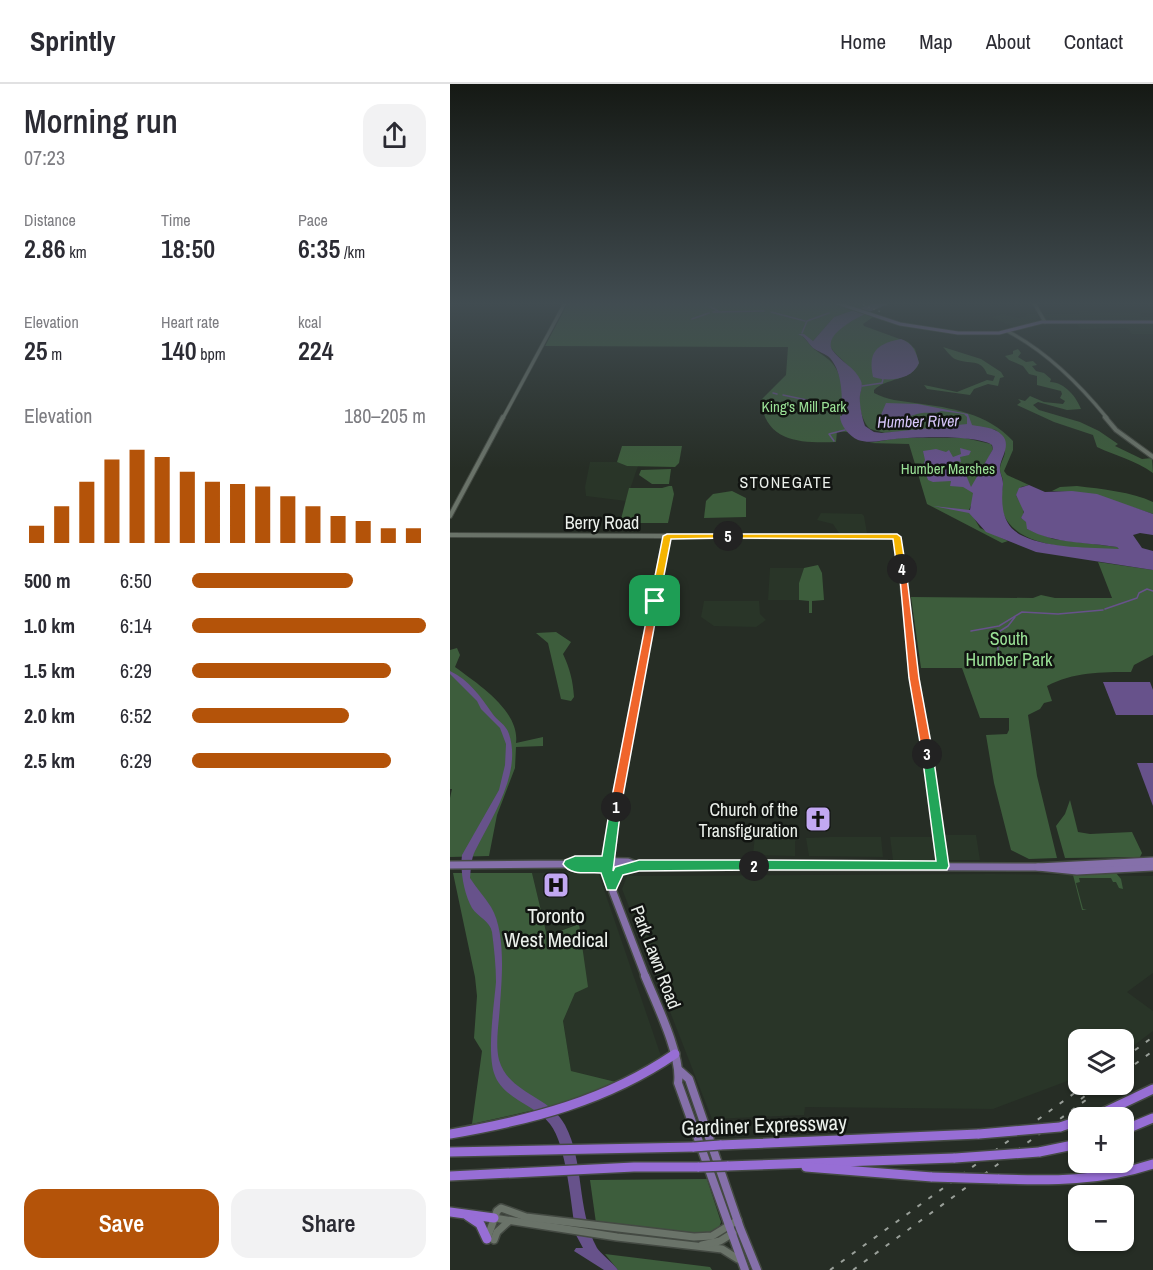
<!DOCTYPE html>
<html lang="en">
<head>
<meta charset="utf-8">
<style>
	:root { --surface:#fff; --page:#f2f2f3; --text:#2b2b33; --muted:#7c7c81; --line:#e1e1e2; --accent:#b45309 }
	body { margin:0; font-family:"Archivo Narrow",sans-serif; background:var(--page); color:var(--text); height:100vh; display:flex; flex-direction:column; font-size:22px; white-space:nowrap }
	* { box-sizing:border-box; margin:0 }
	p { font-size:20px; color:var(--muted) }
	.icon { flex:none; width:33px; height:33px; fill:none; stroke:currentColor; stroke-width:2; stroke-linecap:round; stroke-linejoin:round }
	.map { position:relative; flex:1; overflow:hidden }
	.details { display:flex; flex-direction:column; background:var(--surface); width:450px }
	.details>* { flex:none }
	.controls { position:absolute; left:618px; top:945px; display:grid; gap:12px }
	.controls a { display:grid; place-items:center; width:66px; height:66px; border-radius:12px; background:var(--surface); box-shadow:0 2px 4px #0004; font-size:30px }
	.pin { position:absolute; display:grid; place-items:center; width:51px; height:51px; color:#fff; margin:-26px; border-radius:12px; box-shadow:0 3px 9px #0006 }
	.km { position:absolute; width:30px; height:30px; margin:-15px; border-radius:50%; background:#222; color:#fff; font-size:16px; line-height:30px; text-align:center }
	.round { display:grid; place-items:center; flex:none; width:63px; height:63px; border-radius:18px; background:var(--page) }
	.headline { display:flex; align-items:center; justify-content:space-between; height:102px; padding:0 24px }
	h1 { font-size:33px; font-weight:600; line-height:45px }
	.figures { display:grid; grid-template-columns:repeat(3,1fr); gap:9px; height:102px; padding:6px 24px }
	.figures div { display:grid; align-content:center }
	.figures b { font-size:26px; font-weight:600 }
	.figures small { font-size:16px; font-weight:400 }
	.figures p { font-size:16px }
	.chart { height:168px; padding:12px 24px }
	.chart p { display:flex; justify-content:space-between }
	.chart svg { width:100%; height:108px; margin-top:6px; stroke:var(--accent); stroke-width:6 }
	.action { display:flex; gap:12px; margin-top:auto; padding:12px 24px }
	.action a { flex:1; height:69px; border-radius:18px; background:var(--accent); color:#fff; font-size:24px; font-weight:600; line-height:69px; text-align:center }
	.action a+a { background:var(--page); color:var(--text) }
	ul { padding:0 24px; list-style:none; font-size:20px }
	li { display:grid; grid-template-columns:96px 72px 1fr; align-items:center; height:45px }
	li i { height:15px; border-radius:8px; background:var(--accent) }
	header { display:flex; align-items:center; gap:36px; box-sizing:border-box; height:84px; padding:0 30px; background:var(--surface); border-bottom:2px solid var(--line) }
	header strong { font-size:28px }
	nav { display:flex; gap:33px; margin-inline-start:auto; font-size:21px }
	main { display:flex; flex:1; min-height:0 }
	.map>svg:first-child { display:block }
	.built { fill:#293528 }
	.green { fill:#3d5d3c }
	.water { fill:#67528b }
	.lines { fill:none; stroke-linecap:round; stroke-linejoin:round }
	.stream { stroke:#67528b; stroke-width:1.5 }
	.secondary-far4-casing { stroke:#444a43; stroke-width:4.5 }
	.secondary-far3-casing { stroke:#444a43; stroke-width:6 }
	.secondary-far2-casing { stroke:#444a43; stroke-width:8 }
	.secondary-far1-casing { stroke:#444a43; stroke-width:8 }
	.secondary-casing { stroke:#444a43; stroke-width:10 }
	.primary-far2-casing { stroke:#444a43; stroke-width:4.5 }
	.primary-far1-casing { stroke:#444a43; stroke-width:10 }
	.primary-casing { stroke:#444a43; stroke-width:11 }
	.highway-casing { stroke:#444a43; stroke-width:12 }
	.secondary-far4 { stroke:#6a7369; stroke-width:3 }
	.secondary-far3 { stroke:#6a7369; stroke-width:4 }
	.secondary-far2 { stroke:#6a7369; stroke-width:4.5 }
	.secondary-far1 { stroke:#6a7369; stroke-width:5 }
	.secondary { stroke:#6a7369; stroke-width:7 }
	.primary-far2 { stroke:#8570aa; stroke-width:3 }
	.primary-far1 { stroke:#8570aa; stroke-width:7 }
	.primary { stroke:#8570aa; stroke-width:8 }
	.highway { stroke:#976ed5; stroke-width:9 }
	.rail-far1 { stroke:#999f99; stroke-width:1.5; stroke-dasharray:1.5 4; stroke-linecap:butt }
	.rail { stroke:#999f99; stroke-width:2; stroke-dasharray:4.5 9; stroke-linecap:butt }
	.highway-bridge-casing { stroke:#444a43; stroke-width:12; stroke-linecap:butt }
	.highway-bridge { stroke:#976ed5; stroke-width:9 }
	.split-1 { fill:#f0652b; stroke:#fff; stroke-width:1.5 }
	.split-2 { fill:#22a559; stroke:#fff; stroke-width:1.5 }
	.split-3 { fill:#22a559; stroke:#fff; stroke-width:1.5 }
	.split-4 { fill:#f0652b; stroke:#fff; stroke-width:1.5 }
	.split-5 { fill:#f5b400; stroke:#fff; stroke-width:1.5 }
	.split-6 { fill:#f5b400; stroke:#fff; stroke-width:1.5 }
	.labels { text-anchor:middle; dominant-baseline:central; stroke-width:5; stroke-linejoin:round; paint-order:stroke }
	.far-park-label { font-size:15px; fill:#9ae096; stroke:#111411 }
	.far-water-label { font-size:16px; font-style:italic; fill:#d7c6fa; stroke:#111411 }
	.far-neighbourhood-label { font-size:16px; letter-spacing:1.5px; fill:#ebf0eb; stroke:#111411 }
	.street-label { font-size:18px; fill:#ebf0eb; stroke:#111411 }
	.park-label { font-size:18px; fill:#9ae096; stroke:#111411 }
	.poi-label { font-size:18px; fill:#ebf0eb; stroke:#111411; text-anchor:end }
	.near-poi-label { font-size:21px; fill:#ebf0eb; stroke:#111411 }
	.near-street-label { font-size:21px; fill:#ebf0eb; stroke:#111411 }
</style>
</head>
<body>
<header>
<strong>Sprintly</strong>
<nav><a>Home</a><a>Map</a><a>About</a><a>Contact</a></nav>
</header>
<main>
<section class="details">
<div class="headline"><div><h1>Morning run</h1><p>07:23</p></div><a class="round"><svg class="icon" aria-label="share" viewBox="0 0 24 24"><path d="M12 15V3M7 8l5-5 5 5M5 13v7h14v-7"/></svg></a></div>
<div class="figures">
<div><p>Distance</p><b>2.86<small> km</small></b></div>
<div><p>Time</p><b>18:50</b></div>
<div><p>Pace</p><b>6:35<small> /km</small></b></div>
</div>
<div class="figures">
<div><p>Elevation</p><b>25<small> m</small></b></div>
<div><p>Heart rate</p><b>140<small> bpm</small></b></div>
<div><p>kcal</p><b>224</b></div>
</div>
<div class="chart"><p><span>Elevation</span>180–205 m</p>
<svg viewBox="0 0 160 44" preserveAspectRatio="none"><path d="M5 44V37M15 44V29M25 44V19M35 44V10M45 44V6M55 44V9M65 44V15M75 44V19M85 44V20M95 44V21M105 44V25M115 44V29M125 44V33M135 44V35M145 44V38M155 44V38"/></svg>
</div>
<ul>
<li><b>500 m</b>6:50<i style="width:69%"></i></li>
<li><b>1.0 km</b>6:14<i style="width:100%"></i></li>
<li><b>1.5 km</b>6:29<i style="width:85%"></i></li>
<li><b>2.0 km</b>6:52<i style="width:67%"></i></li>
<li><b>2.5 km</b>6:29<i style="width:85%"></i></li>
</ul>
<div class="action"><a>Save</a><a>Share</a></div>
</section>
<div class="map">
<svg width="703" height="1186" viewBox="0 0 703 1186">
	<rect width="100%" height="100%" fill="#262d25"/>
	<g class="built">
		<polygon points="628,227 689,229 692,233 703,233 703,237 596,237 593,230 629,230"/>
		<polygon points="553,230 569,234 577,232 576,230 587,230 589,234 586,238 565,244 542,233"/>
		<polygon points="627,240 703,240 703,250 682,250 677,244 631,245"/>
		<polygon points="140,378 168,378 177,382 188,382 176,417 136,412 135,403"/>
		<polygon points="371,429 412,430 414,432 417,449 389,449 383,440 367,436"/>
		<polygon points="320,484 354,484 349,499 349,516 318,516"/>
		<polygon points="254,517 309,517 310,530 316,536 306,543 264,542 251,533"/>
		<polygon points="305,751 348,751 349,755 345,757 345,772 303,771"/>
		<polygon points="494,751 526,751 530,776 443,776 440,753 485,753"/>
		<polygon points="380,753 431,753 433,773 359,772 356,754"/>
		<polygon points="148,788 212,975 166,998 121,987 113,937 125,909 128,840 97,852 82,789"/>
		<polygon points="541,790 703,792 703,889 677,908 703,927 703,947 674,969 674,956 628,956 628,993 543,1025 355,1023 354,1031 262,1035 172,805 177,792"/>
	</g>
	<g class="green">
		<path d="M118,219H424L384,233L363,257L352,252C357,256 359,261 364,265C379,276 385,277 391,297C395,313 386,336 398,348L387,347L386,358C352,359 315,359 311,316L336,291L338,263L95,262Z"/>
		<path d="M414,230L423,233L413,240L414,242L458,258L465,265L469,279C462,297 435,294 424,306V309C437,316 451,317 465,319C502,324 537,329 563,357V366L554,387L557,391L579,401L571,403L566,411C569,419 578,426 571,434L577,438V445L603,455L667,463L670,465C633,465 552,467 551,416C551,410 553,404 553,398C553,393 550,390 550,385C550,379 555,373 555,367C555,361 548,352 546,346L516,341L435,349L420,345C412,338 408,321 410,310C411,305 413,302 410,297C406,285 381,269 380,261C380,246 404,236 414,230Z"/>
		<path d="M493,263L531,275L551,288L554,293L550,294L548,302L538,300L524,305L520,311L477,305L474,301L507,308L537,296L543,297L545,292L537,290C531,274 520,281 505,275C502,274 495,265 493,263Z"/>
		<path d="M568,265L571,269L568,273L576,278L583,277L587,281L582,282L586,287L594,289L601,295L600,298C615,298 627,314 631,325L617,326L588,318L583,321L589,326L630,338L649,347L668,360L665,362L692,375L702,374L703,389C685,376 666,372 647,363L643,351L604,338L567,321L571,318L568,315L575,317L580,312L594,318L613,320L615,317L610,314L612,310L611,307L587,301V292L579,290L573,282L559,276L555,272L563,270V267Z"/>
		<polygon points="449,354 515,354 541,360 543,365 523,403 523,417 519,426 530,444 558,457 552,459 477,420 459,360 419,359"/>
		<polygon points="172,362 232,362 229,379 225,383 177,382 167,378"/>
		<polygon points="221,385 219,400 202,400 189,391 191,386"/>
		<polygon points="219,402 222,402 224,410 218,439 170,439 179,404 212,404"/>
		<path d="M627,402C652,405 682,408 703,418V430C670,419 637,407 602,407L610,403Z"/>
		<polygon points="282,407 296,414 296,433 254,434 256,417 263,410"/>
		<path d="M648,478L703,486V571L684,581L681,588C651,588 623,588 597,602L602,617L594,619L590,625L578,631L587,692L607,774L579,775L561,766L544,699L536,651L557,650L559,646V634H530L512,584H471L461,513L583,514L591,511L605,514H662Z"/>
		<polygon points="368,481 372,489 374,516 362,517 362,529 359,529 359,517 349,516 349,499 354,484"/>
		<path d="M106,548L121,558L113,570C120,585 123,597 124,613L121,617L111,615L98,559L86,549Z"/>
		<path d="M7,564L10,571L5,583C28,600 70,627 66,659L93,653V662L66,663L65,684L47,731L39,772L0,773V714L2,705H0V566Z"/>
		<polygon points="620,716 628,748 640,750 682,748 692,769 690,773 615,774 606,742 615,730"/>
		<polygon points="3,789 82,789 97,852 129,840 138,903 125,909 113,937 121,987 166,998 124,1017 22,1040 32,967 24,954 27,912 25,893"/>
		<polygon points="666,789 671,795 673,805 669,804 666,798 663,798 661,794 629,794 630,798 626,799 633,825 637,826 632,826 623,791"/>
		<polygon points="257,1095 271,1138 269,1144 259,1150 146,1139 140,1096"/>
		<polygon points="155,1170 260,1183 262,1186 168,1186"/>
	</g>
	<g class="water">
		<path d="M424,219H442C429,223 368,247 383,267C391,278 405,283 411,297C413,302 411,306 410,311C409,319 412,334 415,342L424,348L432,349L517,340V333L514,330L491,327C485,330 479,328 472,329C456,331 445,344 430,333L436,319L468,320L518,330L522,341C532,343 544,343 552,351C561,360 552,372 550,382C549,389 553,393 553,400C551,420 551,442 573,452C600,465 640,463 669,465L667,463C637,458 605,460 577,445L576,438L571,434L574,428L566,411L569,404L579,401L595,408L622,407L647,410L703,430V451L690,449L683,451L692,464L703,467V486L586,468L536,448L519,429L483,422L520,426L523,409L513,403L500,402L501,397L483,398L478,396L473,382L475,376L473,367L486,365L496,368L499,366L503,373L511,370L510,364L521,367L519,371L510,373L511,378L507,377L502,380L516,391L521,403L543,365L542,361C527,351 465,353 445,355C433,356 420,360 408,356C399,352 390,341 390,332H392C392,313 393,289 380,274C375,269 368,268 363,264C357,258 356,253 348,250H354L363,257L384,233Z"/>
		<path d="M451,255C463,259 466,268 469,279C462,296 438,298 423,293C418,269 425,260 451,255Z"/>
		<path d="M0,587C19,596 31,613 42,629C47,637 56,640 59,650C72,689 42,733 25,767C21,775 21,785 20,794C26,804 35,813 41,823C56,848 52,894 50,921C49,939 45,959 49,976C59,1010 99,1011 115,1041C135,1079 126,1124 147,1164C150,1169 163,1179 168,1186H154L124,1167L126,1164H133L126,1151C121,1123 117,1061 100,1040C85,1020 52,1015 44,989C37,967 44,922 46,898C46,882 44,864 42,848C40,837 28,833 22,824C14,810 10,787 12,771L49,706L55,681L56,660L50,644L31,625L27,617L0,590Z"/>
		<polygon points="653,598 700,598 703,606 703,631 666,631"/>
		<polygon points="687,679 703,679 703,722"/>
	</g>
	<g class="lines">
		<g class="stream">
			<polyline points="259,222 268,227"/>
			<polyline points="263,228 314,227"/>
			<polyline points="321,228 355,237"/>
			<polyline points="242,235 259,229"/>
			<polyline points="352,249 357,237 379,229"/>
			<polyline points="412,302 432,299 433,295"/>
			<polyline points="323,309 327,310"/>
			<polyline points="333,311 371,319"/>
			<polyline points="373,319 390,322"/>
			<polyline points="384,357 379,350 395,346"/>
			<polyline points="655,525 687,514 689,509 697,505 703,507"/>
			<polyline points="521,547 549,542 572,528 608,530 653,526"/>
			<polyline points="539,581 545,578 548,566 547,549 558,542 565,533"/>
		</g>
		<g class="secondary-far4-casing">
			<g id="secondary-far4">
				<polyline points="584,219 595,238"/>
				<path d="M559,248C597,268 630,301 657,334"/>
				<polyline points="53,334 115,219"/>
			</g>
		</g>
		<g class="secondary-far3-casing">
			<g id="secondary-far3">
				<polyline points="655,333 666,346 703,373"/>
				<polyline points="0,432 53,333"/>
				<polyline points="0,451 447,453 450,479"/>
				<polyline points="212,479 217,452"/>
			</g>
		</g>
		<g class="secondary-far2-casing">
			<g id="secondary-far2">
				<polyline points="450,478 475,662"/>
				<polyline points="178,662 212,478"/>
			</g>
		</g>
		<g class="secondary-far1-casing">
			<g id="secondary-far1">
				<polyline points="474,661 493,782"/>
				<polyline points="156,778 178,661"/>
			</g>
		</g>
		<g class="secondary-casing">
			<g id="secondary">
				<polyline points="44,1134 167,1153 272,1165 288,1175"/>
				<polyline points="37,1155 47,1127 51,1124 76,1133 244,1153 262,1152 288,1136"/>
				<polyline points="44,1156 47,1148 59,1137"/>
				<polyline points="252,1161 270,1157 283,1149"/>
			</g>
		</g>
		<g class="primary-far2-casing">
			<polyline id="primary-far2" points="387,219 450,240 508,249 549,249 592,238 703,238"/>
		</g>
		<g class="primary-far1-casing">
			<g id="primary-far1">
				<polyline points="156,778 163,808 196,894"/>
				<polyline points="119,780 123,783 178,784 189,782 588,783 627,787 703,783"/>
				<polyline points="0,781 115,780 125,777 178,778 186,781"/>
				<polyline points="588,783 703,777"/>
				<polyline points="162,802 167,789 173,785"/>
			</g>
		</g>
		<g class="primary-casing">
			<g id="primary">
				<path d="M195,892C206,919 232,972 228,999L295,1186"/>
				<polyline points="230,987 239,995 290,1144 307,1186"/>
			</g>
		</g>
		<g class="highway-casing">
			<g id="highway">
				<polyline points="642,1034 703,1005"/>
				<polyline points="610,1043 628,1037"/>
				<polyline points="674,1046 703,1034"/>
				<path d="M0,1050C81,1036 156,1017 225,970"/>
				<polyline points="270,1061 529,1050"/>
				<polyline points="0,1068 244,1063"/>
				<polyline points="589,1068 628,1060"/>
				<polyline points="277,1082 505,1074"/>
				<polyline points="356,1083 482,1093"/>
				<polyline points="0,1092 184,1083 249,1083"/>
				<path d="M548,1095C602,1097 651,1097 703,1080"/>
				<polyline points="0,1128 44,1134"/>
				<polyline points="18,1132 30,1140 37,1155"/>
			</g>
		</g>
		<use href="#secondary-far4" class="secondary-far4"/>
		<use href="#secondary-far3" class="secondary-far3"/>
		<use href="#secondary-far2" class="secondary-far2"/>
		<use href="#secondary-far1" class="secondary-far1"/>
		<use href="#secondary" class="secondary"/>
		<use href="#primary-far2" class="primary-far2"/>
		<use href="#primary-far1" class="primary-far1"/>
		<use href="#primary" class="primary"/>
		<use href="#highway" class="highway"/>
		<polyline class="rail-far1" points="408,219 431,228"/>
		<g class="rail">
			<polyline points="674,974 703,953"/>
			<polyline points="674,988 703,967"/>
			<polyline points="631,1015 650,1000"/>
			<polyline points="380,1186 637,1000"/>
			<polyline points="403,1186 640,1013"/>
		</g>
		<g class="highway-bridge-casing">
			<g id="highway-bridge">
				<polyline points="529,1050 610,1043"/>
				<polyline points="244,1063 270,1061"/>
				<polyline points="505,1074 589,1068"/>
				<polyline points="249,1083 277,1082"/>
				<polyline points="482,1093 548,1095"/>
			</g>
		</g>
		<use href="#highway-bridge" class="highway-bridge"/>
	</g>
	<linearGradient id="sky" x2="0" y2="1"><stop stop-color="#151914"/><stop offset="0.57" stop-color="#414c51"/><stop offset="1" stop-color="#414c51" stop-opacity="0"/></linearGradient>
	<rect width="703" height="385" fill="url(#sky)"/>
	<polygon class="split-1" points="205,514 209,517 171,723 166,728 160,723 200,517"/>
	<path class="split-2" d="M166,718L171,723L163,787L165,783L189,776H304L310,782L308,786L189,787L173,791L166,806H157L151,789C138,788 120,792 113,780L115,776L125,772H152L160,723Z"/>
	<polygon class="split-3" points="477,665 483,670 499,782 497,786 300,786 298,782 304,776 486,777 472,670"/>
	<polygon class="split-4" points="449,483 456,485 469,594 483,670 477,674 472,670 459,594"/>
	<polygon class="split-5" points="275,450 447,450 451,453 456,485 452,487 447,485 443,455 278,454 274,452"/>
	<polygon class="split-6" points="217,450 278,450 282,452 278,454 221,455 209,517 205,520 200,517 213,452"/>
	<defs>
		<g id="church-square" transform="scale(1.35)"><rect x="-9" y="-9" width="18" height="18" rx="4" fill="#c2a8f2" stroke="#111411"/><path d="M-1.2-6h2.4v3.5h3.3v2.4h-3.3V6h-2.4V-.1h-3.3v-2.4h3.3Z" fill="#111"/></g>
		<g id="hospital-square" transform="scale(1.35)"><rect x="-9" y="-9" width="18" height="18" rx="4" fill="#c2a8f2" stroke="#111411"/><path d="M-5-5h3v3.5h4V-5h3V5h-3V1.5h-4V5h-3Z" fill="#111"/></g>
	</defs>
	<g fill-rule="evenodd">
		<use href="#church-square" x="368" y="735"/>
		<use href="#hospital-square" x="106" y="801"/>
	</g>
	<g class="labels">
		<g class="far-park-label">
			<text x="354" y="322">King's Mill Park</text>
			<text x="498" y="384">Humber Marshes</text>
		</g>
		<g class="far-water-label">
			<text transform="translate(468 337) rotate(-1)">Humber River</text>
		</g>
		<g class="far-neighbourhood-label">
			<text x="336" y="398">STONEGATE</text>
		</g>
		<g class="street-label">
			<text x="152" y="438">Berry Road</text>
			<text transform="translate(206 873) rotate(69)">Park Lawn Road</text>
		</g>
		<g class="park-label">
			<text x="559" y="554">South<tspan x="559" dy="21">Humber Park</tspan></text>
		</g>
		<g class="poi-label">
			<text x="348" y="725">Church of the<tspan x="348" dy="21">Transfiguration</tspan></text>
		</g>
		<g class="near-poi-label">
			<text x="106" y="831">Toronto<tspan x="106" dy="24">West Medical</tspan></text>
		</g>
		<g class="near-street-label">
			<text transform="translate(314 1041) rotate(-2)">Gardiner Expressway</text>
		</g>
	</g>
</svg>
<div class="controls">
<a><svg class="icon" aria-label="layers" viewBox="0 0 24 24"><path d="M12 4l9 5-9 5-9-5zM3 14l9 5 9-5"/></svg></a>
<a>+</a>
<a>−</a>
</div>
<div class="pin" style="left:205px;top:517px;background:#1e9e55"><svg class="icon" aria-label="arrive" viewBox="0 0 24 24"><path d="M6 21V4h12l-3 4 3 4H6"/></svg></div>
<b class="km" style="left:166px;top:723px">1</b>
<b class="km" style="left:304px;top:782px">2</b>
<b class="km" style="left:477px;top:670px">3</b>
<b class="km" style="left:452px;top:485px">4</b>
<b class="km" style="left:278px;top:452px">5</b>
</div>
</main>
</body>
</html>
